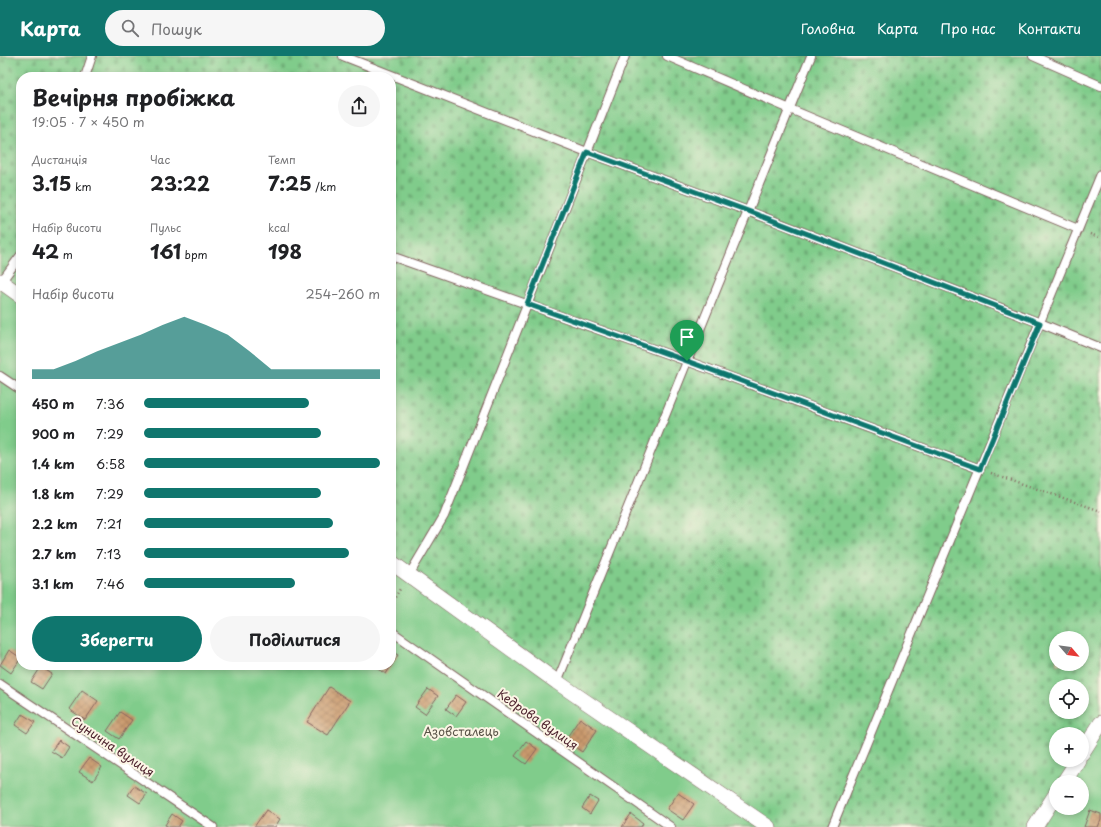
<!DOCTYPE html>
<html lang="uk">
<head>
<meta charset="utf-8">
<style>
	:root { --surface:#fff; --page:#f6f6f6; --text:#202124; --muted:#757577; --accent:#0f766e }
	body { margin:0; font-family:"Playpen Sans",sans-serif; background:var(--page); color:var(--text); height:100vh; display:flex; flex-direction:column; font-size:15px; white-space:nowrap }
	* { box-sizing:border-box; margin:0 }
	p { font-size:13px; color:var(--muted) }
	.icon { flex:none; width:22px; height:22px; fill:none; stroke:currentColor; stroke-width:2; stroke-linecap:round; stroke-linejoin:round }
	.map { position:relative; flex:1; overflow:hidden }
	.details { position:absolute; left:16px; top:16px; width:380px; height:598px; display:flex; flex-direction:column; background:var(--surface); border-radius:16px; box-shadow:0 2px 6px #0003 }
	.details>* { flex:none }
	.needle { width:26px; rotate:118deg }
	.tools { position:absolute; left:1049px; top:575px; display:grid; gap:8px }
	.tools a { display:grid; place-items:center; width:40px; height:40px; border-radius:50%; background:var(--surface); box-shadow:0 2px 6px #0003; font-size:20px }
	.pin { position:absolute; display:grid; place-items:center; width:34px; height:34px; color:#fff; margin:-41px -17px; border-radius:50% 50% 50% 0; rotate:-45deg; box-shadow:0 0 4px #0007 }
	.pin .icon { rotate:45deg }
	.round { display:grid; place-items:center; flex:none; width:42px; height:42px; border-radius:21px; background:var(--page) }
	.headline { display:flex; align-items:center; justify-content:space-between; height:68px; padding:0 16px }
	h1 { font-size:22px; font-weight:700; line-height:30px }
	.figures { display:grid; grid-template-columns:repeat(3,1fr); gap:6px; height:68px; padding:4px 16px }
	.figures div { display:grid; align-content:center }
	.figures b { font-size:20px; font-weight:700 }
	.figures small { font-size:11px; font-weight:400 }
	.figures p { font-size:11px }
	.chart { height:112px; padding:8px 16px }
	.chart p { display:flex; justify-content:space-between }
	.chart svg { width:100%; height:72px; margin-top:4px; fill:var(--accent); opacity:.7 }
	.cta { display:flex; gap:8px; margin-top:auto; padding:8px 16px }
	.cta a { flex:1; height:46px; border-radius:24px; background:var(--accent); color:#fff; font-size:16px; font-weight:700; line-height:46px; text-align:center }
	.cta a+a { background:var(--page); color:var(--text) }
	ul { padding:0 16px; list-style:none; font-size:13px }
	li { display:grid; grid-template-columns:64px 48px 1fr; align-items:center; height:30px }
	li i { height:10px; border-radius:5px; background:var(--accent) }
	header { display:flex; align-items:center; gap:24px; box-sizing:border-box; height:56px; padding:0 20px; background:var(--accent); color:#fff }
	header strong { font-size:19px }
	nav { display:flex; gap:22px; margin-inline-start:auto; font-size:14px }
	.search { width:280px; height:36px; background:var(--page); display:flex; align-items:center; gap:10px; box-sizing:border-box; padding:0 14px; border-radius:22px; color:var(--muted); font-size:15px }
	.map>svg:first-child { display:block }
	.green { fill:#80cc8b; stroke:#65765b }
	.cemetery { fill:url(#cemetery-stones); stroke:#65765b; fill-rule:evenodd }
	.building { fill:url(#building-cross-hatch) }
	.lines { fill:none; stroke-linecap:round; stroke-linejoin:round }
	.service-casing { stroke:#82625e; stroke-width:10 }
	.minor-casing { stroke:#82625e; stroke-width:16 }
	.path { stroke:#82625e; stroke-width:2.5; stroke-dasharray:1 3; stroke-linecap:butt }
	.service { stroke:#fff; stroke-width:8 }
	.minor { stroke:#fff; stroke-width:15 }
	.route-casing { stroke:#fff; stroke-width:8 }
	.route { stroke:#0f766e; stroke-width:5 }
	.labels { text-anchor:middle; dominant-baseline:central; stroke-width:4; stroke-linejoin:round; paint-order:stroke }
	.street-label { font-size:12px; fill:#4a1f2b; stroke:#fcf5e5 }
	.park-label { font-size:12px; fill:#5a5348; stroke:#fcf5e5 }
</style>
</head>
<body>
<header>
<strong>Карта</strong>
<div class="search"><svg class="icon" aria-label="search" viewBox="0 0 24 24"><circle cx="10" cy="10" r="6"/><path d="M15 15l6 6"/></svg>Пошук</div>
<nav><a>Головна</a><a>Карта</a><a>Про нас</a><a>Контакти</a></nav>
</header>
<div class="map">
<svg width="1101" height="771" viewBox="0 0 1101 771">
	<defs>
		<pattern id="cemetery-stones" width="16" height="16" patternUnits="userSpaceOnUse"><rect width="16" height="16" fill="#80cc8b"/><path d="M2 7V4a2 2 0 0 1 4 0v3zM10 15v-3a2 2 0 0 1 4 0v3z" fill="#70af78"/></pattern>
		<pattern id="building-cross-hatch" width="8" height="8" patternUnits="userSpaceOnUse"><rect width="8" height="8" fill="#c99a6d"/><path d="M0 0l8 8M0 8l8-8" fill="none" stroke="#a57d5a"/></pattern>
	</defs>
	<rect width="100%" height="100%" fill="#fcf5e5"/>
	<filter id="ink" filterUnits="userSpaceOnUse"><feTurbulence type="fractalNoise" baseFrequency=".025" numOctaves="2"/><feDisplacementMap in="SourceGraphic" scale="8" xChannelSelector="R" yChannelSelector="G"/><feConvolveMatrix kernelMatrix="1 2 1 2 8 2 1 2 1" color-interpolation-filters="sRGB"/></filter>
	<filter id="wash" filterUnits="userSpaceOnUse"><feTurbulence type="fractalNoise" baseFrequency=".012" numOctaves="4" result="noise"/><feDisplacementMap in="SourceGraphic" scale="16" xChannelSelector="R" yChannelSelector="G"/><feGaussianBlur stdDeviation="0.9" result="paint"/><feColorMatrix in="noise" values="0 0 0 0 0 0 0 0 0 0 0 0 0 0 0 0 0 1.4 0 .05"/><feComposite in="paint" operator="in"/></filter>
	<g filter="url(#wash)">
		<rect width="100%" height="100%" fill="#ebdfbc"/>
		<g class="green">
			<polygon points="0,225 21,240 21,609 391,609 391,506 768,771 0,771"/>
			<polygon points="1101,667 1101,771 1035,771 1056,738 1056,752 1082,752 1082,726 1064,726"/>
		</g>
		<path class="cemetery" d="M0,0H1101V667L1082,697V678H1056V704H1078L1064,726H1056V738L1035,771H768L391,506V21H21V240L0,225ZM1056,582H1082V608H1056ZM1056,630H1082V656H1056Z"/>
		<g id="blocks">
			<g class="building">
				<polygon points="9,594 21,602 11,617 0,609"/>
				<polygon points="391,595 398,599 386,618 373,609 391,609"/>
				<polygon points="41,611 52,618 42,633 31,626"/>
				<polygon points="329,631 350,645 328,679 307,666"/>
				<polygon points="428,633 438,640 425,658 415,651"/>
				<polygon points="82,634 98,645 85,664 69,653"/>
				<polygon points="456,639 466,646 456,660 446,653"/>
				<polygon points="120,656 132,664 119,683 107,675"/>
				<polygon points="22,658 35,666 27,677 15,669"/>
				<polygon points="580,662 597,674 582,696 565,684"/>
				<polygon points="59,684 69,691 62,702 51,695"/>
				<polygon points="526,685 537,693 526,708 515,700"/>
				<polygon points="89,702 102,711 93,725 79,716"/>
				<polygon points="134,730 147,738 140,747 128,739"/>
				<polygon points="678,737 694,748 683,764 667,753"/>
				<polygon points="590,740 598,745 590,758 582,752"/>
				<polygon points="266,754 280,763 275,771 254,771"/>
				<polygon points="1090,754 1101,758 1101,764 1098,771 1084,771"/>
				<polygon points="172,758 182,765 178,771 169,771 165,769"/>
				<polygon points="631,758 643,767 641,771 622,771"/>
			</g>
		</g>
	</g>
	<g filter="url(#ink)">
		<use href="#blocks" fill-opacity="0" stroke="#82625e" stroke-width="1"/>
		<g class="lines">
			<g class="service-casing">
				<g id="service">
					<polyline points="343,0 587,96 748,155 1040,267 1101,292"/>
					<polyline points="667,0 790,53 1078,173"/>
					<polyline points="1033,0 1101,30"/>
					<polyline points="85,21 92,0"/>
					<polyline points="391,200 687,305 980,413"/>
					<polyline points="1,226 21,199"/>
					<polyline points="0,320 21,334"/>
					<polyline points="409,519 444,460 625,0"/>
					<polyline points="391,575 671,771"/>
					<polyline points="557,626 811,0"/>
					<polyline points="0,628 213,771"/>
					<polyline points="832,771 1101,118"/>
				</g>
			</g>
			<g class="minor-casing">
				<g id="minor">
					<polyline points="0,225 21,240"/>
					<polyline points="391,506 557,626 768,771"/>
					<polyline points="1082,697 1101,667"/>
					<polyline points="1064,726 1078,704"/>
					<polyline points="1035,771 1056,738"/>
				</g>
			</g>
			<g class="path">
				<polyline points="1090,178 1101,182"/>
				<polyline points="991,417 1101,455"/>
				<polyline points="391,548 400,533"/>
			</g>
			<use href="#service" class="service"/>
			<use href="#minor" class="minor"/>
		</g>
	</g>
	<g class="lines" filter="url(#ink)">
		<g class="route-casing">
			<polygon id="route" points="587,96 748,155 1040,267 980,413 687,305 527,248"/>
		</g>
		<use href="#route" class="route"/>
	</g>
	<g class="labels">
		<g class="street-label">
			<text transform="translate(538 663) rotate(35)">Кедрова вулиця</text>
			<text transform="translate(113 690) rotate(34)">Сунична вулиця</text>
		</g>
		<g class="park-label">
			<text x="461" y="675">Азовсталець</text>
		</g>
	</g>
</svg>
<div class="tools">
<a><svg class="needle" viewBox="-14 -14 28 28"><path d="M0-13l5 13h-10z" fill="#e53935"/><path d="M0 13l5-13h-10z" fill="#757577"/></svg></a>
<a><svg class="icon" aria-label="locate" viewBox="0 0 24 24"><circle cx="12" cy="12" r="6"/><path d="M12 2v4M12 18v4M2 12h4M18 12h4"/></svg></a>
<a>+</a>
<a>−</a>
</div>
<div class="pin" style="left:687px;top:305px;background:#1e9e55"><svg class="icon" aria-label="arrive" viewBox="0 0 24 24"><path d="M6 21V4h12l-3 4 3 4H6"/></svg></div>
<section class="details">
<div class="headline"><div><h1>Вечірня пробіжка</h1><p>19:05 · 7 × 450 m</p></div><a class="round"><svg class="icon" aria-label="share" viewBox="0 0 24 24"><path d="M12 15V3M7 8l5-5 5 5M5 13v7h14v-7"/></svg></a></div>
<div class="figures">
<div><p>Дистанція</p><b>3.15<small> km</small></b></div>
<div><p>Час</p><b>23:22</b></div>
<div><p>Темп</p><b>7:25<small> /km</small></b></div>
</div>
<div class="figures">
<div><p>Набір висоти</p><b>42<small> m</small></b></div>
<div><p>Пульс</p><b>161<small> bpm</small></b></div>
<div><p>kcal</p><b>198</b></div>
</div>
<div class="chart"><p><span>Набір висоти</span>254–260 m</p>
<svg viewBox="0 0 160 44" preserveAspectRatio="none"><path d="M0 44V38L10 38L20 33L30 27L40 22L50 17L60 11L70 6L80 11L90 17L100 27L110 38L120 38L130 38L140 38L150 38L160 38V44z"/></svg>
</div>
<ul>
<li><b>450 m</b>7:36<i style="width:70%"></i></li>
<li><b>900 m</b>7:29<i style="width:75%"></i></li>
<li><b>1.4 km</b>6:58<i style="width:100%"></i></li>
<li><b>1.8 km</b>7:29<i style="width:75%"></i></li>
<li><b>2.2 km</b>7:21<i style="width:80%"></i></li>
<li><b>2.7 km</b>7:13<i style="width:87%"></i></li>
<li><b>3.1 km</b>7:46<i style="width:64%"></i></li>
</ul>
<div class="cta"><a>Зберегти</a><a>Поділитися</a></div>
</section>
</div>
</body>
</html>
